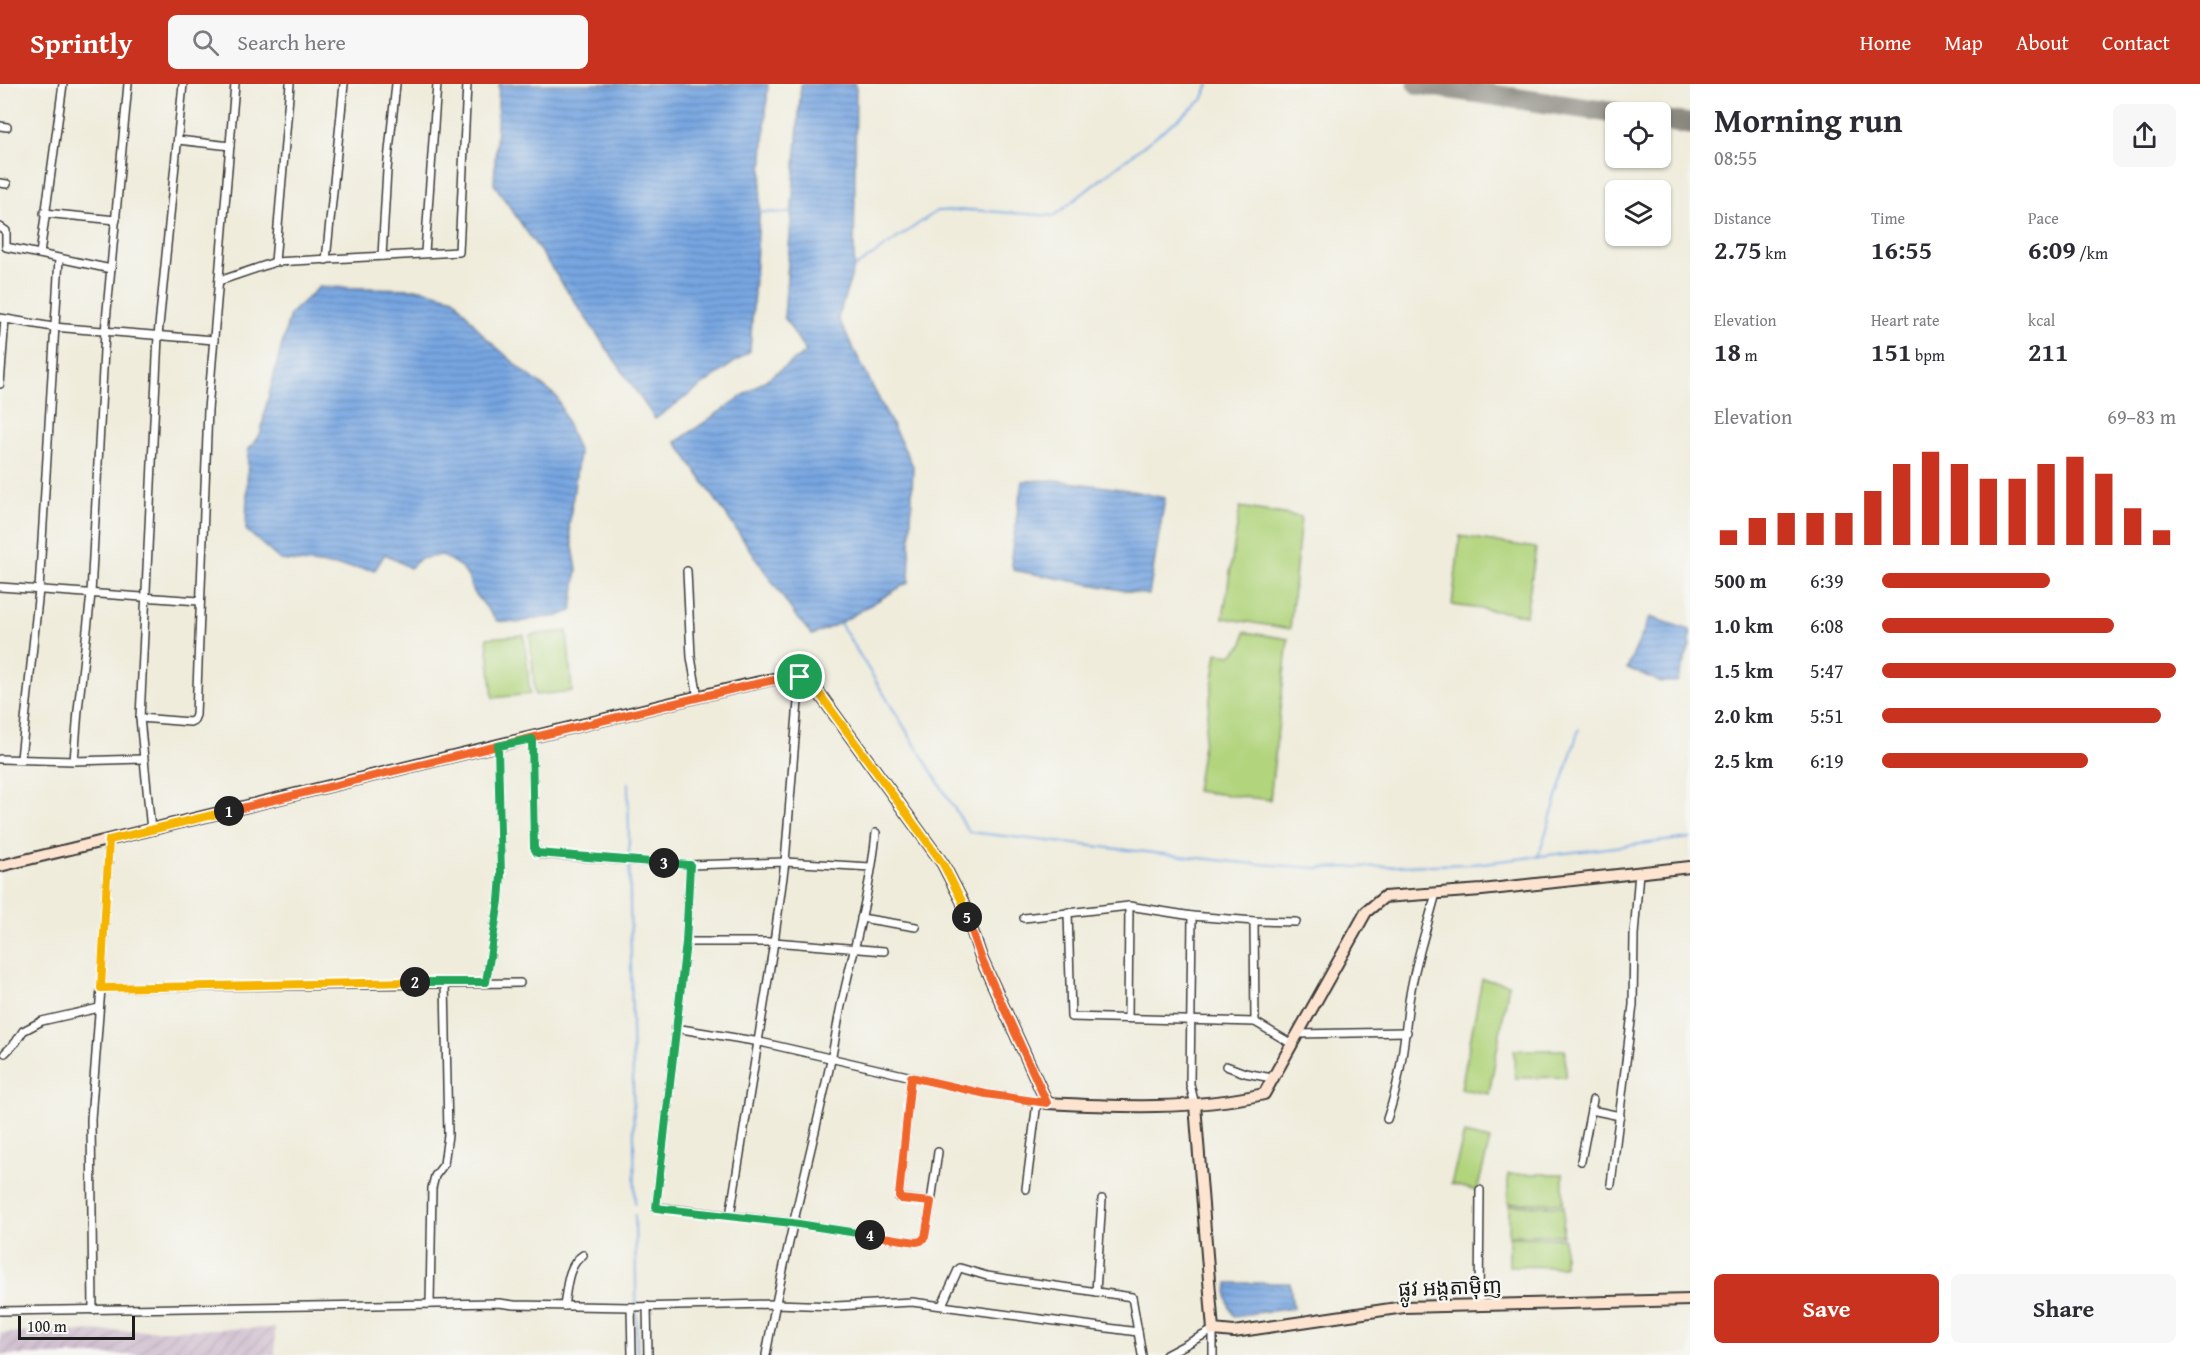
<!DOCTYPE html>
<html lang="en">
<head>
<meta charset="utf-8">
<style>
	:root { --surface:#fff; --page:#f7f7f7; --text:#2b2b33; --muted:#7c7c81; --accent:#c8321e }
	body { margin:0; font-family:"Gentium Book Plus","Noto Sans Khmer",serif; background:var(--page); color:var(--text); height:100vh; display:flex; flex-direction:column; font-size:22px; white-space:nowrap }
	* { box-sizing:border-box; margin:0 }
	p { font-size:20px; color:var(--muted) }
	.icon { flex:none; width:33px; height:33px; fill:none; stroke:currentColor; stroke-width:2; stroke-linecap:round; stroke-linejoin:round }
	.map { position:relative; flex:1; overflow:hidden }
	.drawer { display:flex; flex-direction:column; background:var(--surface); width:510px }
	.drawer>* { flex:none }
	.tools { position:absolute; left:1605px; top:18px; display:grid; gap:12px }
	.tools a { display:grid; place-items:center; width:66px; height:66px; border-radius:9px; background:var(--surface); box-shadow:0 2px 4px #0004; font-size:30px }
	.scale { position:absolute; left:18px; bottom:15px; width:117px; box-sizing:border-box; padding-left:6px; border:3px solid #1c1c1c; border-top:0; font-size:16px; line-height:21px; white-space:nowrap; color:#1c1c1c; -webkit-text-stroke:4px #f6f6f2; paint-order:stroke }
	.pin { position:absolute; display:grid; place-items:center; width:51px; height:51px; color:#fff; margin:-26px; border:3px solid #fff; border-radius:50%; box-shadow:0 2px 6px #0007 }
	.km { position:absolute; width:30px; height:30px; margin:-15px; border-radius:50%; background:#222; color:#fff; font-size:16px; line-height:30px; text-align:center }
	.round { display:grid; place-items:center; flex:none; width:63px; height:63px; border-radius:9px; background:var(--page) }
	.headline { display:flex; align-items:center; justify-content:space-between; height:102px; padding:0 24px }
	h1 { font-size:33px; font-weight:700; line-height:45px }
	.stats { display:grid; grid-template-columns:repeat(3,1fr); gap:9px; height:102px; padding:6px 24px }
	.stats div { display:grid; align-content:center }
	.stats b { font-size:26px; font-weight:700 }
	.stats small { font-size:16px; font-weight:400 }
	.stats p { font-size:16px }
	.chart { height:168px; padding:12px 24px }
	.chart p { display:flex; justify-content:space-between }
	.chart svg { width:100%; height:108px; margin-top:6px; stroke:var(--accent); stroke-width:6 }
	.primary-button { display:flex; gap:12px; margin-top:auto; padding:12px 24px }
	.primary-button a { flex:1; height:69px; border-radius:9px; background:var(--accent); color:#fff; font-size:24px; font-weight:700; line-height:69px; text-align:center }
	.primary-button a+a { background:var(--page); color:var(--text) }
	ul { padding:0 24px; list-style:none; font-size:20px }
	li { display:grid; grid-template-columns:96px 72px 1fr; align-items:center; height:45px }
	li i { height:15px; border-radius:8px; background:var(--accent) }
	header { display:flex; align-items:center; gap:36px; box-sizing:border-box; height:84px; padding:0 30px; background:var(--accent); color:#fff }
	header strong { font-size:28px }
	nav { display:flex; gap:33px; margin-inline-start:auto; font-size:21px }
	.search { width:420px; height:54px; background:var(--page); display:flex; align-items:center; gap:15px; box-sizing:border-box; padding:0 21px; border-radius:9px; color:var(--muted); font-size:22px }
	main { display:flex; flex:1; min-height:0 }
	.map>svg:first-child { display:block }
	.industrial { fill:url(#industrial-furrows) }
	.grass { fill:#b1d47c; stroke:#66784c; stroke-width:1.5 }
	.water { fill:url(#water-rules); stroke:#4a617e; stroke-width:1.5 }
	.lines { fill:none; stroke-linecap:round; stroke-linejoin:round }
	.stream { stroke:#77a6e1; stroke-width:2 }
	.taxiway { stroke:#86847c; stroke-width:21 }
	.street-casing { stroke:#3c3b39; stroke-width:10 }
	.secondary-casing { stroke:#3c3b39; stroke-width:14 }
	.street { stroke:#fff; stroke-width:7 }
	.secondary { stroke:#fde4d1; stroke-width:10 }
	.split-1-casing { stroke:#fff; stroke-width:12 }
	.split-2-casing { stroke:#fff; stroke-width:12 }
	.split-3-casing { stroke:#fff; stroke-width:12 }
	.split-4-casing { stroke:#fff; stroke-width:12 }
	.split-5-casing { stroke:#fff; stroke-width:12 }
	.split-6-casing { stroke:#fff; stroke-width:12 }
	.split-1 { stroke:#f0652b; stroke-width:8 }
	.split-2 { stroke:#f5b400; stroke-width:8 }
	.split-3 { stroke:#22a559; stroke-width:8 }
	.split-4 { stroke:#22a559; stroke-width:8 }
	.split-5 { stroke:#f0652b; stroke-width:8 }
	.split-6 { stroke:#f5b400; stroke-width:8 }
	.labels { text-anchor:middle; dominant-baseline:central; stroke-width:5; stroke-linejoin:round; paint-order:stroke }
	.street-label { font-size:21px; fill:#1c1c1c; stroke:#f6f6f2 }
</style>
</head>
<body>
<header>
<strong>Sprintly</strong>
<div class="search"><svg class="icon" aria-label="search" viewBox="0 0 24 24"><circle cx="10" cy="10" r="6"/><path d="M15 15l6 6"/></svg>Search here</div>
<nav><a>Home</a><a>Map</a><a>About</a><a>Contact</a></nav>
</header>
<main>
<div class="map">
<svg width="1690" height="1271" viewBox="0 0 1690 1271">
	<defs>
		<pattern id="industrial-furrows" width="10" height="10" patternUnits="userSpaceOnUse" patternTransform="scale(1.5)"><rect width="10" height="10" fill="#cfbdce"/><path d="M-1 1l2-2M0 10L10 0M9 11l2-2" fill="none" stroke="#b1a2b0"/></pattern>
		<pattern id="water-rules" width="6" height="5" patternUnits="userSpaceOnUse" patternTransform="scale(1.5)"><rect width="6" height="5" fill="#77a6e1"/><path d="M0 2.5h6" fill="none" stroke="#6186b6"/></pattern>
	</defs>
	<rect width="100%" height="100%" fill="#f6f6f2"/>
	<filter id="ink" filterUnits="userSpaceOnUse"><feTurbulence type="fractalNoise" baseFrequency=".0167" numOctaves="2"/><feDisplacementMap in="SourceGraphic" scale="12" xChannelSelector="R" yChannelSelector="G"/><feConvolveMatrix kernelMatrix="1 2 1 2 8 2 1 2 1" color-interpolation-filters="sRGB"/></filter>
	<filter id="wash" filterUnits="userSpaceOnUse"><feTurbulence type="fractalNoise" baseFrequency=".008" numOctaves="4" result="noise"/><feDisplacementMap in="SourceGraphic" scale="24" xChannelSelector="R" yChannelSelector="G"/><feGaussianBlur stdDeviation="1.35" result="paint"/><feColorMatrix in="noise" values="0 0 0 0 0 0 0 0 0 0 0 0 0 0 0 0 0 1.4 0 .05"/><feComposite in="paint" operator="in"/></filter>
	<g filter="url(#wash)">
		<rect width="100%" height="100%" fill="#efecdb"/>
		<polygon class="industrial" points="275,1244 275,1271 0,1271 0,1249"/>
		<g class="grass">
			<polygon points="1240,423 1301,433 1290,545 1223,534"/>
			<polygon points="1460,452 1536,464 1526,531 1452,521"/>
			<polygon points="567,547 572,607 535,611 530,551"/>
			<polygon points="1245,548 1288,555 1270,716 1196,707 1217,569 1231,571 1243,560"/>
			<polygon points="524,551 530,610 493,614 487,554"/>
			<polygon points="1482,895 1509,900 1489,1010 1461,1005"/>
			<polygon points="1514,966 1565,966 1566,993 1515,994"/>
			<polygon points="1464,1050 1490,1056 1477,1107 1451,1100"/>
			<rect x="1508" y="1090" width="55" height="29"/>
			<polygon points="1509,1121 1564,1122 1563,1151 1509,1151"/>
			<polygon points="1509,1153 1564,1154 1564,1183 1509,1182"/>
		</g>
		<g class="water">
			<polygon points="499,0 768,0 750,267 655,335 494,100"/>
			<polygon points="801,0 856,0 854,184 838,234 913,382 909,498 840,539 812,551 795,531 676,358 806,268 784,233"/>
			<polygon points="319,203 421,205 454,214 484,252 526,289 557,313 579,369 569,442 577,485 572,527 556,533 536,534 518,539 497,537 473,507 468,493 461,483 442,471 420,475 410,484 385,470 375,486 280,476 246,446 248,366 261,349 265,326 290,230"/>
			<polygon points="1055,396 1128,406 1165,414 1149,511 1013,486 1011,473 1022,397"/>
			<polygon points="1650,533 1690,546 1690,561 1677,598 1661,598 1627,584"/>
			<path d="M1228,1199H1290L1293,1224L1234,1232C1227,1220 1226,1213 1228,1199Z"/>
		</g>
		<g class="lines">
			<g class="stream">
				<polyline points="760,128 791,129"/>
				<polyline points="854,184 937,127 971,126 1054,132 1202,16 1209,0"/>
				<polyline points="840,539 969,748 1244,779 1317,784 1474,780 1690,754"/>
				<polyline points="628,698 635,1119"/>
				<polyline points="1538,773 1579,645"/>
				<polyline points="635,1131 637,1271"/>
			</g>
			<g class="taxiway">
				<polyline points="1418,0 1616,29"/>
				<polyline points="1660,36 1690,40"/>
			</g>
		</g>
	</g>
	<g filter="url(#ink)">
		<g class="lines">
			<g class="street-casing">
				<g id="street">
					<polyline points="0,42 7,43"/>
					<polyline points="178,56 230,62"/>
					<polyline points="0,99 7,100"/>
					<polyline points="44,129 116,136"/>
					<polyline points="0,143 6,147 6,163 111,185"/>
					<polyline points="425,168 437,0"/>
					<polyline points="40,170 63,0"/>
					<polyline points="382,172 387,86 396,0"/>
					<polyline points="326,176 344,0"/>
					<polyline points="275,178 290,0"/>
					<polyline points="219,197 275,178 459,168 467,0"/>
					<polyline points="0,234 53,243 214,256"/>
					<polyline points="0,300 5,235"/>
					<polyline points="687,487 691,573 698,614"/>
					<polyline points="0,503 199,517"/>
					<polyline points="140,634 190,638 194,636 196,631 208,326 235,0"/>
					<polyline points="532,655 534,764 540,770 690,781 785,778 871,783"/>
					<polyline points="21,674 39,506 59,175"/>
					<polyline points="0,675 74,677 143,675"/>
					<polyline points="74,677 78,626 91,510 105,248 128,0"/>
					<polyline points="151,746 140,634 158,252 183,0"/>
					<polyline points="690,781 686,858 656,1123 792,1139 916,1158 921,1157 925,1153 931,1118"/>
					<polyline points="1068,828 1071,933 1255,938 1292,960"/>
					<polyline points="1192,832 1190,1000 1195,1021"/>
					<polyline points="861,834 916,843"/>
					<polyline points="1024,834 1129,822 1192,832 1254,837 1296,838"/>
					<polyline points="1254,837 1255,938"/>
					<polyline points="686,858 774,858 884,867"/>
					<polyline points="486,898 499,817 501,791 498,662"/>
					<polyline points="101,904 520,899"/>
					<polyline points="1128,934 1129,822"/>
					<polyline points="675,944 760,958 986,1010 1047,1019"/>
					<polyline points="1297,950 1407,948"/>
					<polyline points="5,969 16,958 23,947 42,937 99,924"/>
					<polyline points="1226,982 1245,989 1272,994"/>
					<polyline points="911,993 899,1114 931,1118 938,1068"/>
					<polyline points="1591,1026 1620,1032"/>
					<path d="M1387,1035C1401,996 1404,957 1409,917C1414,881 1427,844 1436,809"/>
					<polyline points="1581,1077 1593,1016"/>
					<polyline points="1611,1100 1633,921 1634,851 1639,788"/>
					<polyline points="1026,1105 1037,1018"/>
					<polyline points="730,1132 774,858 785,778 800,593"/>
					<polyline points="1096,1208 1102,1115"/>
					<polyline points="430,1220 432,1104 435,1092 444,1080 448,1051 445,898"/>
					<polyline points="942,1221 958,1186 960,1184 987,1192 1132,1213 1142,1271"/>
					<polyline points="1479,1221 1480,1106"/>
					<path d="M564,1222C567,1205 567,1181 583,1171"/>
					<polyline points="647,1222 648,1271"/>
					<polyline points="631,1223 632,1271"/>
					<polyline points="93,1226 91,1035 101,904 109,756"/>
					<polyline points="0,1227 499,1219 514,1221 631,1223 775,1220 836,1222 912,1218 1138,1248"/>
					<path d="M766,1271C783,1172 810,1075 831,976C836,954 838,931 844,909C856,856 871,802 876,749"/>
					<polyline points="1166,1271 1213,1246 1213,1271"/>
				</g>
			</g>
			<g class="secondary-casing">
				<g id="secondary">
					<path d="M0,782L746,601C765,598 793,586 811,598L943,780L962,817L982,876L1047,1019C1120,1023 1192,1026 1264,1010L1366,828L1384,813L1482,806L1690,783"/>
					<polyline points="1195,1021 1213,1246 1234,1248 1404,1223 1690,1216"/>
				</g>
			</g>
			<use href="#street" class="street"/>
			<use href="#secondary" class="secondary"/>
		</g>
	</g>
	<g class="lines" filter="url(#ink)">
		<g class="split-1-casing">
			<polyline id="split-1" points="229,727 746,602 789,593 800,593"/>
		</g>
		<g class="split-2-casing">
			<polyline id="split-2" points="229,727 109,756 101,904 415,898"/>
		</g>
		<g class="split-3-casing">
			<polyline id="split-3" points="415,898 486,898 499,817 501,791 498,662 532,655 534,764 537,769 664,779"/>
		</g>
		<g class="split-4-casing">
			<polyline id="split-4" points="664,779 690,781 686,858 656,1124 792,1139 870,1151"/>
		</g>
		<g class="split-5-casing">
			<polyline id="split-5" points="870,1151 916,1158 921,1157 925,1153 931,1118 901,1115 899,1112 911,993 986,1010 1047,1019 982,876 967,833"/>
		</g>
		<g class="split-6-casing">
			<polyline id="split-6" points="800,593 811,598 943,780 962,817 967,833"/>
		</g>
		<use href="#split-1" class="split-1"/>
		<use href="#split-2" class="split-2"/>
		<use href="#split-3" class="split-3"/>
		<use href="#split-4" class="split-4"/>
		<use href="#split-5" class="split-5"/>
		<use href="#split-6" class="split-6"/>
	</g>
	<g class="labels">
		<g class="street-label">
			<text transform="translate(1450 1203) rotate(-2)">ផ្លូវ អង្តតាម៉ិញ</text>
		</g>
	</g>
</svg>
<div class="tools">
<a><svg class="icon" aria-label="locate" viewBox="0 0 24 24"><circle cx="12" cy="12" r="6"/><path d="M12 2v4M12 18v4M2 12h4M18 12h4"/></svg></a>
<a><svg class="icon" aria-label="layers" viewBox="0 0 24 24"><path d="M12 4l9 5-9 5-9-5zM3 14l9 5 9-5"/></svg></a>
</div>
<div class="scale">100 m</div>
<div class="pin" style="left:800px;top:593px;background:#1e9e55"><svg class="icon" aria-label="arrive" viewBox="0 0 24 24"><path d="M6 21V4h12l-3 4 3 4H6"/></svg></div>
<b class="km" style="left:229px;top:727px">1</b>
<b class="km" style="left:415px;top:898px">2</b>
<b class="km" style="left:664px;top:779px">3</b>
<b class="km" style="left:870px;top:1151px">4</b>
<b class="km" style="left:967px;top:833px">5</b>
</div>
<section class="drawer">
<div class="headline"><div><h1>Morning run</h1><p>08:55</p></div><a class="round"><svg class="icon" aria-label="share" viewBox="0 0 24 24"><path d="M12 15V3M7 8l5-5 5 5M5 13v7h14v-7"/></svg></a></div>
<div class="stats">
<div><p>Distance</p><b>2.75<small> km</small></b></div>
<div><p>Time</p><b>16:55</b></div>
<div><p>Pace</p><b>6:09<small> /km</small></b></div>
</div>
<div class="stats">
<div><p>Elevation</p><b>18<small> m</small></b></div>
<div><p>Heart rate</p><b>151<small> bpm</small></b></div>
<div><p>kcal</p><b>211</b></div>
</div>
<div class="chart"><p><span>Elevation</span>69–83 m</p>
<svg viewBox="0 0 160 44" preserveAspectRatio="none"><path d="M5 44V38M15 44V33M25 44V31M35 44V31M45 44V31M55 44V22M65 44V11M75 44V6M85 44V11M95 44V17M105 44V17M115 44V11M125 44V8M135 44V15M145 44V29M155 44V38"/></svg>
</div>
<ul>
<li><b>500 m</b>6:39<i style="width:57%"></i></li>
<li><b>1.0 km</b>6:08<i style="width:79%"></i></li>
<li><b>1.5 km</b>5:47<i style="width:100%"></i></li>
<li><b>2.0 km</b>5:51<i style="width:95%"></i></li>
<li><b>2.5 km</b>6:19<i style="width:70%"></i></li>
</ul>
<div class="primary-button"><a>Save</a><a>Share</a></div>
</section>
</main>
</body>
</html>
